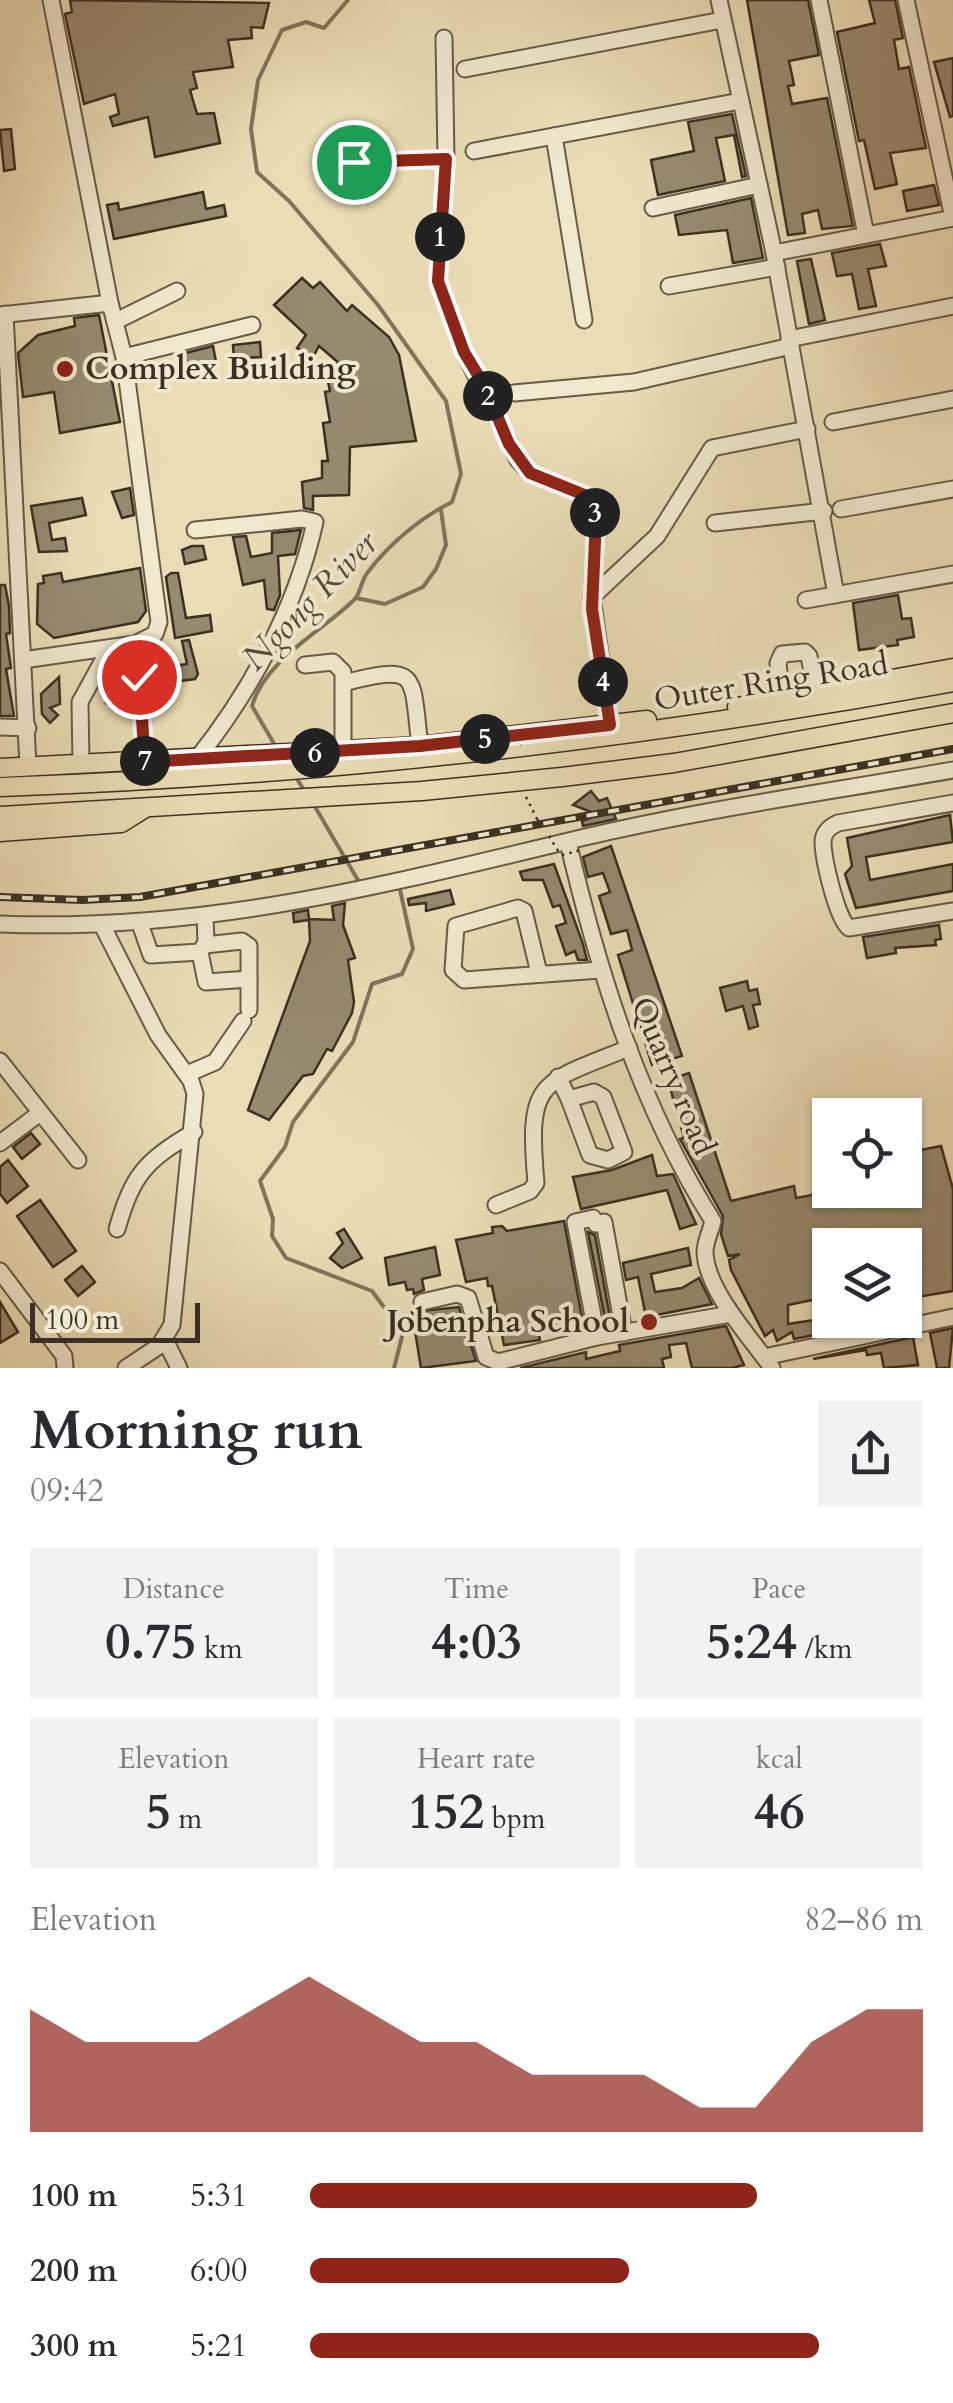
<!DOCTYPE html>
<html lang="en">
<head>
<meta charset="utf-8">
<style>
	:root { --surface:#fff; --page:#f2f2f3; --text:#2b2b33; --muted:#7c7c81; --accent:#8f2418 }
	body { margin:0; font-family:Cardo,serif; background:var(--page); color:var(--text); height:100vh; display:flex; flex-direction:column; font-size:38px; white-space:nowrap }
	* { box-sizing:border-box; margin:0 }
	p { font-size:32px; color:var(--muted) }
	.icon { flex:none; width:55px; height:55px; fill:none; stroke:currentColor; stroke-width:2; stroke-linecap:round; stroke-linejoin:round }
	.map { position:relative; height:1368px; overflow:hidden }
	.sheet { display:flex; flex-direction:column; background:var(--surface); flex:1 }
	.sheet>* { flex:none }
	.fabs { position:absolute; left:812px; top:1098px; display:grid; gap:20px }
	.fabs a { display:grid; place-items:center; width:110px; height:110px; border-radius:0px; background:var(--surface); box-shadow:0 2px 8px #0004; font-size:50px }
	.scale { position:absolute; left:30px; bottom:25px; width:170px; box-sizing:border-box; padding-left:10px; border:5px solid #3a3023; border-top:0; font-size:28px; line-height:35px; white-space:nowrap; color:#3a3023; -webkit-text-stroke:8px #f1e9cf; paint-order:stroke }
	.pin { position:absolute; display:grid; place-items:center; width:85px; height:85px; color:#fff; margin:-42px; border:5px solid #fff; border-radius:50%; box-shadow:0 2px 10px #0007 }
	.km { position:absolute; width:50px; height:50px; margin:-25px; border-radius:50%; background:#222; color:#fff; font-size:28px; line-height:50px; text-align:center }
	.round { display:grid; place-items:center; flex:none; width:105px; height:105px; border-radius:0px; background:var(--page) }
	.headline { display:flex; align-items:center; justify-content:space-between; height:170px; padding:0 30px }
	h1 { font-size:55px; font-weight:600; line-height:75px }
	.figures { display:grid; grid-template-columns:repeat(3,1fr); gap:15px; height:170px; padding:10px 30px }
	.figures div { display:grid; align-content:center; border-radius:0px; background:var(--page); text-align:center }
	.figures b { font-size:50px; font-weight:600 }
	.figures small { font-size:28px; font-weight:400 }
	.figures p { font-size:28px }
	.chart { height:280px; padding:20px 30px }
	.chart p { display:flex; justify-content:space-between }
	.chart svg { width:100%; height:180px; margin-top:10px; fill:var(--accent); opacity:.7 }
	ul { padding:0 30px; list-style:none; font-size:32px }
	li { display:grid; grid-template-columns:160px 120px 1fr; align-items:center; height:75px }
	li i { height:25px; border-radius:12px; background:var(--accent) }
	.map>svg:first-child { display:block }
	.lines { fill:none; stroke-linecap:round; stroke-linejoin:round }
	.stream { stroke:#80745d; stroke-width:4 }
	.building { fill:#968a6f; stroke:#3a3023; stroke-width:2.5 }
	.minor-casing { stroke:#665b48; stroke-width:19 }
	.major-casing { stroke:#3a3023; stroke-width:21 }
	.path { stroke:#3a3023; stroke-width:2.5; stroke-dasharray:2.5 5; stroke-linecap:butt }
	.minor { stroke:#f1e9cf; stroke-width:15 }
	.major { stroke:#eaddb5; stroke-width:18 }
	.rail-casing { stroke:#3a3023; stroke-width:8 }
	.rail { stroke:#f1e9cf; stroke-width:4; stroke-dasharray:11; stroke-linecap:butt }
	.path-bridge { stroke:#3a3023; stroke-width:2.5; stroke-dasharray:2.5 5; stroke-linecap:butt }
	.route-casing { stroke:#fff; stroke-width:20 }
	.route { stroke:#8f2418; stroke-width:12 }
	.poi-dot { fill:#8f2418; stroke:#f1e9cf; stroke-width:4 }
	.labels { text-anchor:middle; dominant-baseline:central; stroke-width:8; stroke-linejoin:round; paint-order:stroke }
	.poi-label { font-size:32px; font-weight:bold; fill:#3a3023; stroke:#f1e9cf; text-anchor:start }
	.street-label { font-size:32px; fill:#3a3023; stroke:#f1e9cf }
	.water-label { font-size:35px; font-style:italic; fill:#574c3b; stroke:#f1e9cf }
</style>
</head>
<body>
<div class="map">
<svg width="953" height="1368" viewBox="0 0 953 1368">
	<rect width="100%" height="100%" fill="#eaddb5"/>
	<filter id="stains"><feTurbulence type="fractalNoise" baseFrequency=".002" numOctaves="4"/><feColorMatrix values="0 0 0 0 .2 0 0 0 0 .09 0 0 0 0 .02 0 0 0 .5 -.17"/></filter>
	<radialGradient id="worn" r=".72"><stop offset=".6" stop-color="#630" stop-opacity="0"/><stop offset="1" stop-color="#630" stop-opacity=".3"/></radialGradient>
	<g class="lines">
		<g class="stream">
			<polyline points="356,598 385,604 423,587 436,569 446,545 441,510"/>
			<path d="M276,747L252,706C265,660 321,632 354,600C361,593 361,580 368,572C389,544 420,518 452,502L461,474L446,401L378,305L289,201L257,172L251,129L258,80L282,30L306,22L324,28L348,0"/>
			<polyline points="295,776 306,793"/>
			<polyline points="314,805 359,882"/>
			<polyline points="394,1368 403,1333 372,1291 286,1258 272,1236 273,1219 260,1181 285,1147 293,1122 353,1042 372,984 402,974 413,949 399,885"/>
		</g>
	</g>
	<g class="building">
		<polygon points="70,0 269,3 263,28 251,27 252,38 228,40 233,67 193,72 197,88 190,90 197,114 214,113 220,143 155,157 148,117 113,126 110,117 119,114 115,94 84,104 65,14 72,12"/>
		<polygon points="747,0 808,0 819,55 789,61 794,85 788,86 792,104 827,98 853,226 822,229 818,210 802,214 805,233 788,235"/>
		<polygon points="869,0 895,0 903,38 894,40 899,69 909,67 926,148 890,153 897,184 875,189 864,140 859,141 837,32 875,23"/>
		<polygon points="953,58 953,116 950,117 934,62"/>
		<polygon points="732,114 746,176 742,177 734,135 716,138 725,181 658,195 651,160 694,151 688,122"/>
		<polygon points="11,129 15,169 4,171 0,130"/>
		<polygon points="934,185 939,205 907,211 903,191"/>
		<polygon points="203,192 206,209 224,205 226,216 114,239 107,205 118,203 119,210"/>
		<polygon points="751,198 763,258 733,263 727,230 679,235 675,215"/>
		<polygon points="880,244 886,266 868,269 876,306 859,309 852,274 837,276 832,253"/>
		<polygon points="811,259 825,320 809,324 797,261"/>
		<polygon points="302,278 313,288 320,282 347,311 352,305 389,337 399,355 416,441 350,447 349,495 313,496 313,510 304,508 302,482 322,478 322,461 328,461 323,423 330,422 325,392 330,391 325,368 340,364 319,346 313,357 297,348 306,335 274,305"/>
		<polygon points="99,315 120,422 60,433 54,392 23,397 18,353 38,335 75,326 74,318"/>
		<polygon points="260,342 261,357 234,359 233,345"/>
		<polygon points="213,346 217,367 182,374 178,355"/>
		<polygon points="130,488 134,515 122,518 112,492"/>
		<polygon points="82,498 86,515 49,523 52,540 65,538 67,551 39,552 31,506"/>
		<polygon points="301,530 295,554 278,556 280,595 274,610 267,609 264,580 243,585 233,537 246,536 251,557 272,553 272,533"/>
		<polygon points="192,546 203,546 206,559 185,564 182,550"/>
		<polygon points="140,568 146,611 138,622 54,638 37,624 38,584 44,583 43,576 61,573 63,582"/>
		<polygon points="171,573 178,573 186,618 210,615 212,631 175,638 166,577"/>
		<polygon points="0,585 5,585 9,606 10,633 6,634 11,668 6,669 14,716 0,716"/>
		<polygon points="898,595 902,619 911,618 914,637 897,640 898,645 859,650 853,603"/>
		<polygon points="189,640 198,674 195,679 164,683 161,668 187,664 182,641"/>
		<polygon points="119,670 127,699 106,703 103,684 109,672"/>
		<polygon points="59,677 60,704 50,708 58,715 50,723 42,714 41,694"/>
		<polygon points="591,791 599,801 607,798 616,819 583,826 582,821 599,815 573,805"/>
		<polygon points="950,815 953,842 866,857 870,880 953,864 953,891 856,908 845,874 852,866 847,838"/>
		<polygon points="611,846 682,1056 652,1065 618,955 632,950 627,930 611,934 599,896 610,892 603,873 588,877 583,857"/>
		<polygon points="554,864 583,944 587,960 578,960 575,951 566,955 556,926 566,923 560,905 553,907 543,880 523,880 520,872"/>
		<polygon points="450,890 454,904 426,911 426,903 409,905 408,899"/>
		<polygon points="345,903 343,925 355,958 348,960 354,1002 352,1013 332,1051 327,1049 313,1074 303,1076 269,1120 248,1110 310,941 309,920 294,922 293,913 308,910 309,919 334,920 332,906"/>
		<polygon points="939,925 941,939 935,940 936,945 895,948 896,953 867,958 863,937"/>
		<polygon points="747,981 749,991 757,989 760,1004 753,1005 758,1026 749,1029 743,1006 726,1011 720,988"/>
		<polygon points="689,1073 731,1201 794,1186 796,1198 823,1193 816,1162 830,1159 830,1190 905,1190 905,1153 941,1146 953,1189 953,1291 905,1299 905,1245 821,1245 830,1316 823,1319 817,1299 788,1305 788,1324 821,1319 824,1333 794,1339 792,1332 777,1341 773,1330 765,1336 731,1270 729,1260 740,1254 728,1256 721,1234 723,1216 680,1139 684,1138 668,1080"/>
		<polygon points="31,1133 40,1144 22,1159 13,1147"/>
		<polygon points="652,1155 657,1176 673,1174 696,1224 680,1229 667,1190 581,1209 573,1177 612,1170"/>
		<polygon points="8,1160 28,1186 7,1203 0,1194 0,1167"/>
		<polygon points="40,1200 76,1251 53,1267 17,1216"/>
		<polygon points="564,1221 583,1323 538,1332 540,1340 504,1345 492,1286 488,1286 487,1278 466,1282 456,1240 493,1233 492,1227 502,1226 507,1231"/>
		<polygon points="344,1229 362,1258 342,1268 330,1258 343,1243 337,1233"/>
		<polygon points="588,1232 595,1235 611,1323 606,1324"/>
		<polygon points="435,1247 440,1275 422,1279 424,1290 414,1294 413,1289 407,1290 405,1282 389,1285 385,1258"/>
		<polygon points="688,1248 691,1265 651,1274 655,1292 682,1288 699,1278 712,1304 646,1317 638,1277 626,1280 623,1263"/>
		<polygon points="82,1266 95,1282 78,1296 65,1280"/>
		<polygon points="0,1302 18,1332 0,1343"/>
		<polygon points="459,1307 476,1361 421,1368 412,1312"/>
		<polygon points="726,1326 744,1365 732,1368 692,1368 686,1343 669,1345 671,1357 662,1359 664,1368 520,1368 586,1352 586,1359 620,1351 619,1345"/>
		<polygon points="953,1328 949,1368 937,1368 930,1333"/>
		<polygon points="913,1337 918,1365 884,1368 881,1353 867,1355 866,1350 813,1359"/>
	</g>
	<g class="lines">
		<g class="minor-casing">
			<g id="minor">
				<polyline points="719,0 774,253 836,595"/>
				<polyline points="819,0 866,235"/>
				<polyline points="444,38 446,159 438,281 464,352 518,460 530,473 592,498 596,518 592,597"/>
				<polyline points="465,69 722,20"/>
				<polyline points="554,136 584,320"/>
				<polyline points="474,151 740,101"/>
				<polyline points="354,162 446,159"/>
				<polyline points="653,208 759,185"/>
				<polyline points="774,253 953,218 906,0"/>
				<polyline points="669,286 777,267"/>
				<polyline points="5,314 28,766"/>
				<polyline points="0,315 110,303"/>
				<polyline points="116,321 177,291"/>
				<polyline points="789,339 953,306"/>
				<polyline points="124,357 252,325"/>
				<polyline points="514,393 634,382 791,346"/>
				<polyline points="833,422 953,399"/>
				<polyline points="841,509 953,489"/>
				<polyline points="715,523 824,511"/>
				<path d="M195,530L302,519L315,522C296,608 251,691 196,760"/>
				<polyline points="806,600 953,574"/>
				<polyline points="23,660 135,644 155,634 159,622 124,357 110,303 51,0"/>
				<polyline points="305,665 333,662 343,672 343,751"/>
				<path d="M344,683C421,663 411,674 420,746"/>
				<polyline points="781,698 778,663 782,654 805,652 809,656 816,692"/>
				<polyline points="610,725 592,597 657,536 712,448 807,429"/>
				<polyline points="0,727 28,728"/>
				<polyline points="81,764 80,702 102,662 123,657 139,677 145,762"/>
				<path d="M953,803L838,823C830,827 824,831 823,841C823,859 837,919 849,928L953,911"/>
				<path d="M568,842C599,974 640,1106 713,1221C711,1230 705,1242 705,1252C706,1290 751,1338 772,1368"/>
				<path d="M0,924C205,932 384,885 581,838C703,809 829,792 953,770"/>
				<polyline points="140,924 151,955 200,952 206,942 205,917"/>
				<polyline points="103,927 158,1035 191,1081 195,1094 172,1325 159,1346 126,1368"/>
				<polyline points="205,945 242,941 249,946 249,1010"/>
				<polyline points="200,952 206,982 249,979"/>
				<polyline points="539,973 524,911 518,908 456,926 453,970 464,980 600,970"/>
				<polyline points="0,1061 78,1160"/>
				<polyline points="187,1074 215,1062 243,1021"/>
				<polyline points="558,1077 569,1099 594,1092 603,1097 624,1152 608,1160 590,1155 569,1099"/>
				<polyline points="0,1143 40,1113"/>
				<path d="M496,1205L530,1191L536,1183C527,1080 538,1084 629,1048"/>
				<path d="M117,1229C133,1174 145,1161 194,1132"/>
				<polyline points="0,1271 64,1356 65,1368"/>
				<polyline points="422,1302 457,1294 468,1298 486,1357 498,1362 597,1337 575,1222 593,1218 596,1224 604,1222 624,1333"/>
				<polyline points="597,1337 731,1314"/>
				<polyline points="165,1340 179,1368"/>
				<polyline points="764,1357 953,1317"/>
			</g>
		</g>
		<g class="major-casing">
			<g id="major">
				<polyline points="737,707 953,668"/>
				<polyline points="0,768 420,746 647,720"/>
				<path d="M0,787C323,776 635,740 953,682"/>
				<polyline points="0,816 422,791 562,777 674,763 953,713"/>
				<polyline points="0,832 121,823 145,808"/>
			</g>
		</g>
		<polyline class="path" points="526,797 537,819"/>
		<use href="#minor" class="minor"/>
		<use href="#major" class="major"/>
		<g class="rail-casing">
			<polyline id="rail" points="0,897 82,900 140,897 953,749"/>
		</g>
		<use href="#rail" class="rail"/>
		<g class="path-bridge">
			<polyline points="519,728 521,746"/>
			<polyline points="537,819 546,831"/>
			<polyline points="549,836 560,854"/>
			<polyline points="562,855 581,850"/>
		</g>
	</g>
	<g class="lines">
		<g class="route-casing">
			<polyline id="route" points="139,677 145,762 420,746 610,725 592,609 596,518 592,498 530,473 509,444 484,385 464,352 438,281 446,159 354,162"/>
		</g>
		<use href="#route" class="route"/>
	</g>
	<g class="poi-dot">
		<circle cx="65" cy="369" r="10"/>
		<circle cx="649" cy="1322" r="10"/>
	</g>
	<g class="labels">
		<g class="poi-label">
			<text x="85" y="369">Complex Building</text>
			<text x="629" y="1322" text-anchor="end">Jobenpha School</text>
		</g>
		<g class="street-label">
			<text transform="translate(771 682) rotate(-9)">Outer Ring Road</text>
			<text transform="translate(673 1076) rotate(67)">Quarry road</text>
		</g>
		<g class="water-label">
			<text transform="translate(310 601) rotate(-46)">Ngong River</text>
		</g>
	</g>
	<rect width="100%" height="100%" filter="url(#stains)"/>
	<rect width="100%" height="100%" fill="url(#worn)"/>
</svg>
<div class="fabs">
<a><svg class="icon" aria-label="locate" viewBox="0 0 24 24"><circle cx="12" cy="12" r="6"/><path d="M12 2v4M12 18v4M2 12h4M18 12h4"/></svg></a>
<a><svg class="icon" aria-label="layers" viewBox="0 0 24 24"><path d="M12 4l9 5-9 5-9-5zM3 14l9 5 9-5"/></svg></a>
</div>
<div class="scale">100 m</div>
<div class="pin" style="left:354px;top:162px;background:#1e9e55"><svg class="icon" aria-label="arrive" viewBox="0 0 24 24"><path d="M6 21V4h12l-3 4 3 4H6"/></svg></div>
<div class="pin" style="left:139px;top:677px;background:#d93025"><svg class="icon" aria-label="check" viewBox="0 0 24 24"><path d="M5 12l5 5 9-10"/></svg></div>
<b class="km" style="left:440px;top:237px">1</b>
<b class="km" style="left:488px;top:396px">2</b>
<b class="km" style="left:595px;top:513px">3</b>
<b class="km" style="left:603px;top:682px">4</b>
<b class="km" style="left:485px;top:739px">5</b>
<b class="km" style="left:315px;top:753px">6</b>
<b class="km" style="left:145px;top:761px">7</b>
</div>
<section class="sheet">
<div class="headline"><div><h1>Morning run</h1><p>09:42</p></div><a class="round"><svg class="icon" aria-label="share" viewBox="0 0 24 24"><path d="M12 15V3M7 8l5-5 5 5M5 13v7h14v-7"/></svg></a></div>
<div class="figures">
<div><p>Distance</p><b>0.75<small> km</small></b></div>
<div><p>Time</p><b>4:03</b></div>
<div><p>Pace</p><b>5:24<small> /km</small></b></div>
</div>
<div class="figures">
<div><p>Elevation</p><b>5<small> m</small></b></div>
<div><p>Heart rate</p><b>152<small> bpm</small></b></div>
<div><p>kcal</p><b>46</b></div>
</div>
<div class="chart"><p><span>Elevation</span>82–86 m</p>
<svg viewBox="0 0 160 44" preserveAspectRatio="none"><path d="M0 44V14L10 22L20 22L30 22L40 14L50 6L60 14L70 22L80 22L90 30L100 30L110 30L120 38L130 38L140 22L150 14L160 14V44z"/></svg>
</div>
<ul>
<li><b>100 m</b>5:31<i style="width:73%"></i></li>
<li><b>200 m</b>6:00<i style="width:52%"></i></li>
<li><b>300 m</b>5:21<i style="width:83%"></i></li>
</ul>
</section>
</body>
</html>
